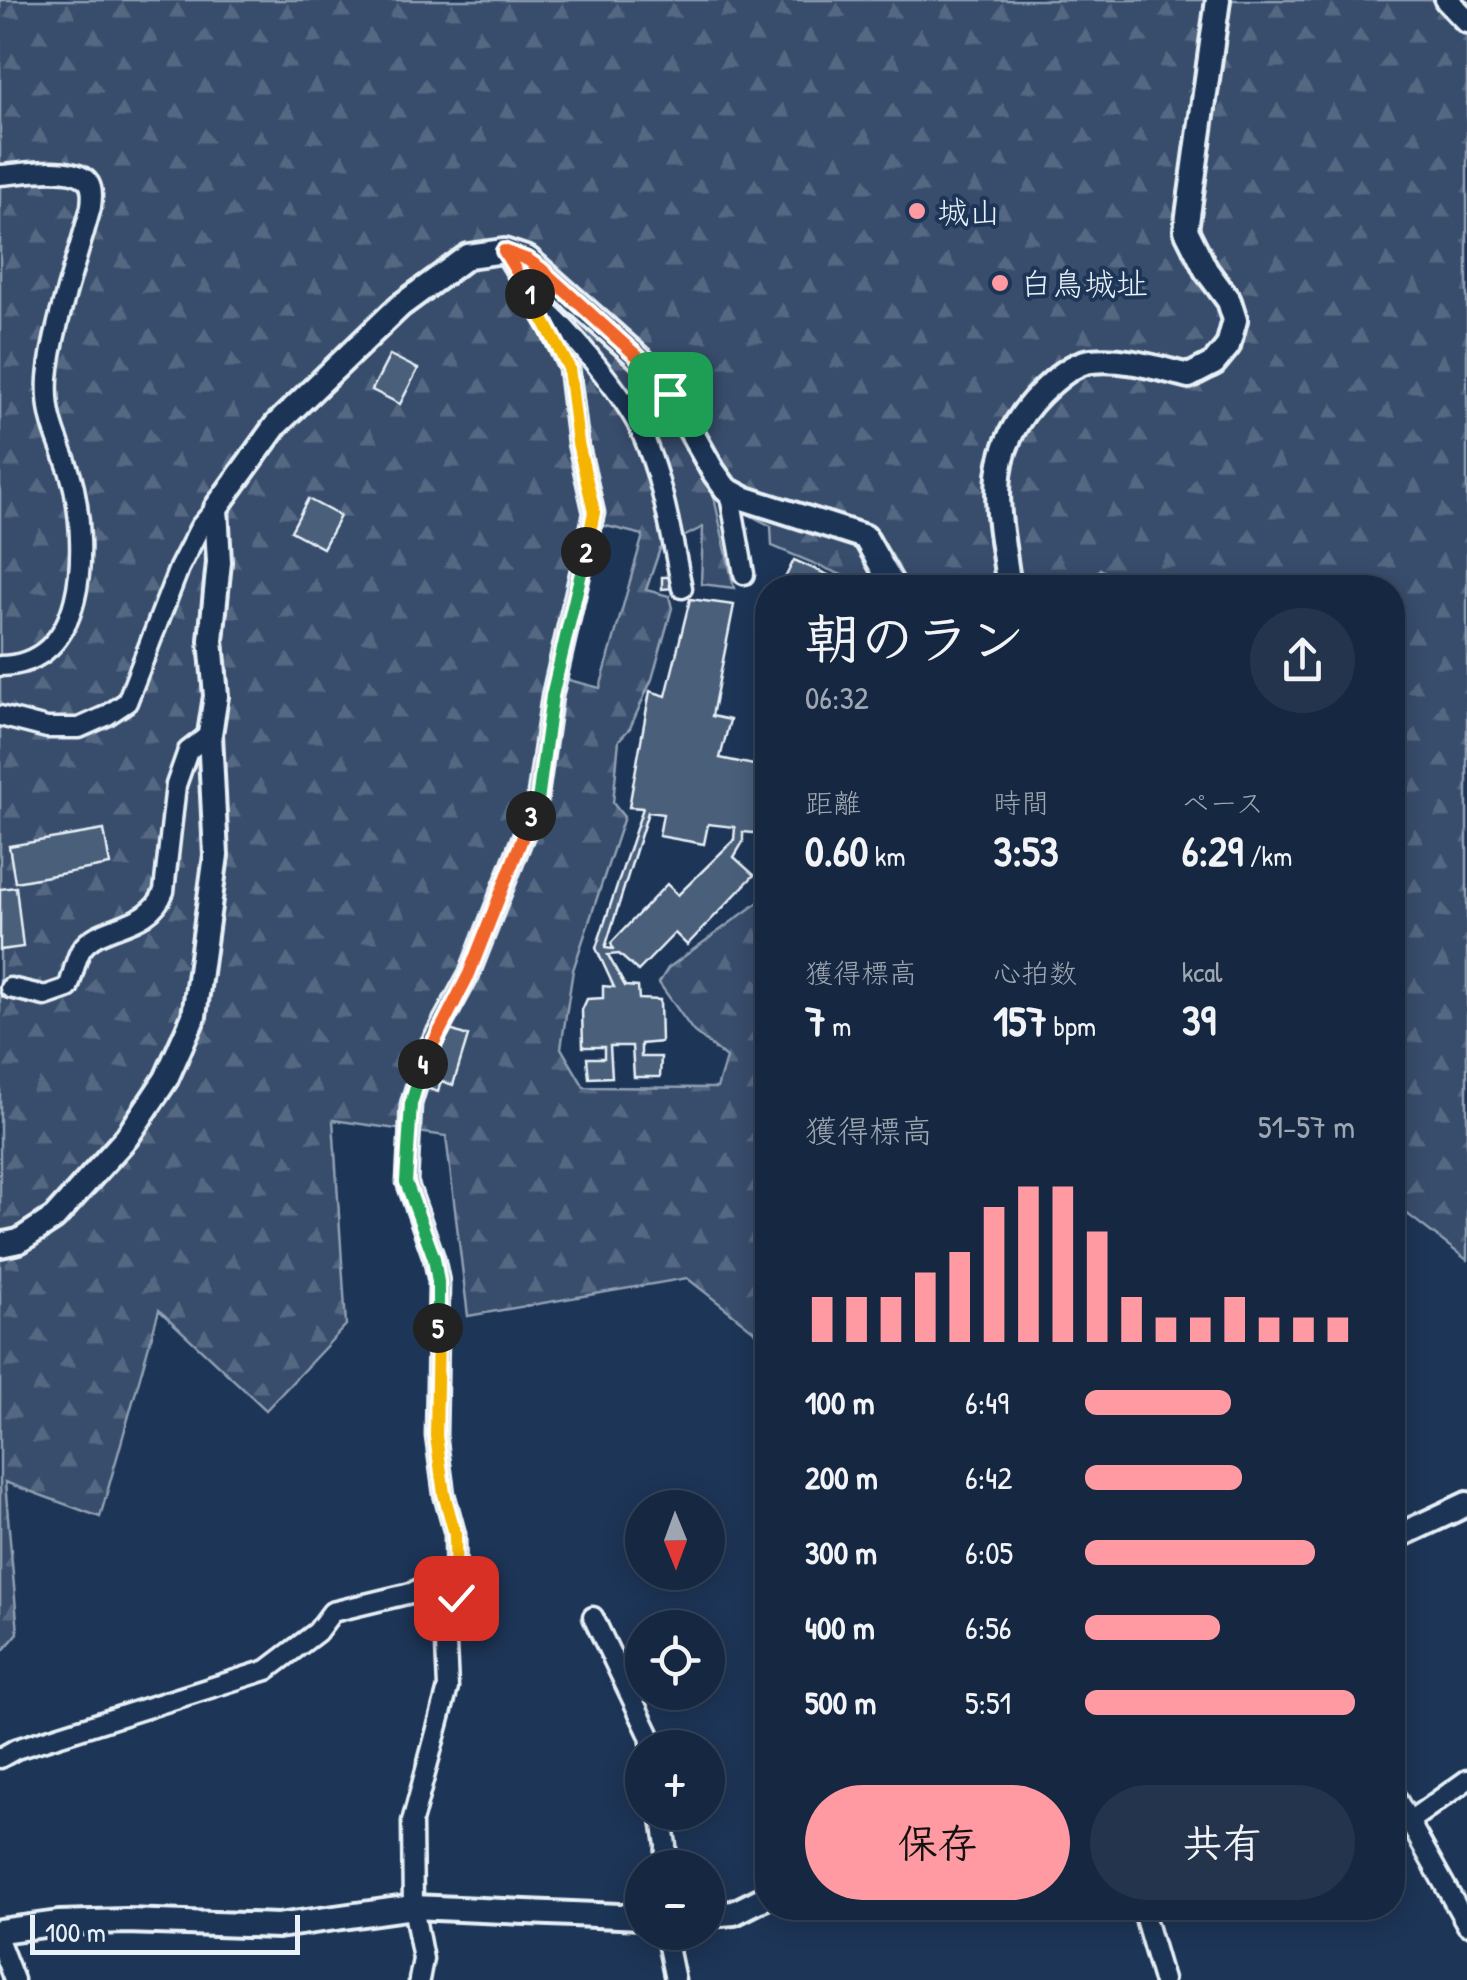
<!DOCTYPE html>
<html lang="ja">
<head>
<meta charset="utf-8">
<style>
	:root { --surface:#162841; --page:#23344c; --text:#f1f3f6; --muted:#9ea6b1; --line:#35445a; --accent:#ff9aa2 }
	body { margin:0; font-family:"Patrick Hand","Klee One",sans-serif; background:var(--page); color:var(--text); height:100vh; display:flex; flex-direction:column; font-size:38px; white-space:nowrap }
	* { box-sizing:border-box; margin:0 }
	p { font-size:32px; color:var(--muted) }
	.icon { flex:none; width:55px; height:55px; fill:none; stroke:currentColor; stroke-width:2; stroke-linecap:round; stroke-linejoin:round }
	.map { position:relative; flex:1; overflow:hidden }
	.sheet { position:absolute; left:755px; top:575px; width:650px; height:1345px; display:flex; flex-direction:column; background:var(--surface); border-radius:40px; box-shadow:0 5px 25px #0003,0 0 0 2px var(--line) }
	.sheet>* { flex:none }
	.needle { width:65px; rotate:179deg }
	.buttons { position:absolute; left:625px; top:1490px; display:grid; gap:20px }
	.buttons a { display:grid; place-items:center; width:100px; height:100px; border-radius:50%; background:var(--surface); box-shadow:0 5px 25px #0003,0 0 0 2px var(--line); font-size:50px }
	.scale { position:absolute; left:30px; bottom:25px; width:270px; box-sizing:border-box; padding-left:10px; border:5px solid #e8f1f8; border-top:0; font-size:28px; line-height:35px; white-space:nowrap; color:#e8f1f8; -webkit-text-stroke:8px #1d3557; paint-order:stroke }
	.pin { position:absolute; display:grid; place-items:center; width:85px; height:85px; color:#fff; margin:-42px; border-radius:20px; box-shadow:0 5px 15px #0006 }
	.km { position:absolute; width:50px; height:50px; margin:-25px; border-radius:50%; background:#222; color:#fff; font-size:28px; line-height:50px; text-align:center }
	.round { display:grid; place-items:center; flex:none; width:105px; height:105px; border-radius:52px; background:var(--page) }
	.head { display:flex; align-items:center; justify-content:space-between; height:170px; padding:0 50px }
	h1 { font-size:55px; font-weight:700; line-height:75px }
	.metrics { display:grid; grid-template-columns:repeat(3,1fr); gap:15px; height:170px; padding:10px 50px }
	.metrics div { display:grid; align-content:center }
	.metrics b { font-size:42px; font-weight:700 }
	.metrics small { font-size:28px; font-weight:400 }
	.metrics p { font-size:28px }
	.chart { height:280px; padding:20px 50px }
	.chart p { display:flex; justify-content:space-between }
	.chart svg { width:100%; height:180px; margin-top:10px; stroke:var(--accent); stroke-width:6 }
	.primary-button { display:flex; gap:20px; margin-top:auto; padding:20px 50px }
	.primary-button a { flex:1; height:115px; border-radius:60px; background:var(--accent); color:#111; font-size:40px; font-weight:700; line-height:115px; text-align:center }
	.primary-button a+a { background:var(--page); color:var(--text) }
	ul { padding:0 50px; list-style:none; font-size:32px }
	li { display:grid; grid-template-columns:160px 120px 1fr; align-items:center; height:75px }
	li i { height:25px; border-radius:12px; background:var(--accent) }
	.map>svg:first-child { display:block }
	.forest { fill:url(#forest-firs); stroke:#909fb2; stroke-width:2.5; fill-rule:evenodd }
	.building { fill:#495e7a; stroke:#e8f1f8; stroke-width:2.5; fill-rule:evenodd }
	.lines { fill:none; stroke-linecap:round; stroke-linejoin:round }
	.minor-casing { stroke:#e8f1f8; stroke-width:25 }
	.tertiary-casing { stroke:#e8f1f8; stroke-width:30 }
	.minor { stroke:#1d3557; stroke-width:18 }
	.tertiary { stroke:#1d3557; stroke-width:22 }
	.split-1-casing { stroke:#fff; stroke-width:20 }
	.split-2-casing { stroke:#fff; stroke-width:20 }
	.split-3-casing { stroke:#fff; stroke-width:20 }
	.split-4-casing { stroke:#fff; stroke-width:20 }
	.split-5-casing { stroke:#fff; stroke-width:20 }
	.split-6-casing { stroke:#fff; stroke-width:20 }
	.split-1 { stroke:#f0652b; stroke-width:12 }
	.split-2 { stroke:#f5b400; stroke-width:12 }
	.split-3 { stroke:#22a559; stroke-width:12 }
	.split-4 { stroke:#f0652b; stroke-width:12 }
	.split-5 { stroke:#22a559; stroke-width:12 }
	.split-6 { stroke:#f5b400; stroke-width:12 }
	.poi-dot { fill:#ff9aa2; stroke:#1d3557; stroke-width:4 }
	.labels { text-anchor:middle; dominant-baseline:central; stroke-width:8; stroke-linejoin:round; paint-order:stroke }
	.poi-label { font-size:32px; fill:#e8f1f8; stroke:#1d3557; text-anchor:start }
</style>
</head>
<body>
<div class="map">
<svg width="1467" height="1980" viewBox="0 0 1467 1980">
	<defs>
		<pattern id="forest-firs" width="22" height="20" patternUnits="userSpaceOnUse" patternTransform="scale(2.5)"><rect width="22" height="20" fill="#374d6c"/><path d="M5 1l3.5 6h-7zM16 11l3.5 6h-7z" fill="#546782"/></pattern>
	</defs>
	<rect width="100%" height="100%" fill="#1d3557"/>
	<filter id="ink" filterUnits="userSpaceOnUse"><feTurbulence type="fractalNoise" baseFrequency=".01" numOctaves="2"/><feDisplacementMap in="SourceGraphic" scale="20" xChannelSelector="R" yChannelSelector="G"/><feConvolveMatrix kernelMatrix="1 2 1 2 8 2 1 2 1" color-interpolation-filters="sRGB"/></filter>
	<g filter="url(#ink)">
		<path class="forest" d="M0,0H1467V1260L1393,1203L1392,588L1132,587L1100,569L1090,587H855L849,578L772,546L771,526L714,497L734,588L701,584L703,527L660,549L646,590L669,596L672,608L652,679L630,728L619,740L613,803L624,817L573,970L561,1048L584,1087L717,1088L726,1058L693,1031L659,983L668,968L767,896V1341L687,1278L468,1316L446,1136L333,1120L346,1325L266,1410L159,1310L100,1517L5,1482L18,1633L0,1654ZM598,524L643,535L600,688L561,678Z"/>
		<g class="building">
			<polygon points="390,355 418,369 400,404 372,390"/>
			<polygon points="308,499 340,516 323,548 291,531"/>
			<polygon points="794,560 842,581 848,588 780,588"/>
			<polygon points="662,577 673,577 674,588 662,589"/>
			<path d="M690,599L734,605L712,716L730,720L720,758L768,768V822L764,823L762,834L743,832V842L734,857L754,875L687,945L675,933L638,971L619,954L608,955L625,986L638,987L639,999L660,1000L661,1042L641,1044V1057H661L660,1077H634L632,1046H610L612,1077L589,1078L587,1058H604V1047H583L582,1010L587,999L603,998V986L614,987L596,948L643,808L629,807L650,691L666,696ZM648,812L663,814L659,836L704,844L708,824L735,827L734,840L678,895L667,884L611,943L613,949L605,948Z"/>
			<polygon points="104,830 110,865 15,882 9,846"/>
			<polygon points="16,887 23,947 0,950 0,889"/>
			<polygon points="447,1029 468,1036 453,1085 441,1081 438,1092 429,1089"/>
		</g>
		<g class="lines">
			<g class="minor-casing">
				<g id="minor">
					<path d="M0,175C21,174 76,163 89,183C93,190 92,199 91,207C78,257 52,328 48,378C45,428 64,444 74,488C87,551 87,665 0,666"/>
					<path d="M543,307C571,331 625,397 640,429C663,479 671,535 682,588"/>
					<polyline points="729,490 744,574"/>
					<polyline points="0,716 47,728 79,728 106,716 127,702 179,568 200,527 216,508"/>
					<path d="M10,988L45,996L68,988C73,976 75,960 81,950C99,922 149,931 164,891L176,785L188,751L210,734"/>
					<polyline points="593,1617 650,1736 652,1748"/>
					<polyline points="0,1758 16,1749 267,1670 317,1632 332,1612 411,1593 456,1571"/>
					<polyline points="1392,1791 1467,1925"/>
					<polyline points="661,1812 666,1845 665,1868"/>
					<polyline points="1408,1822 1467,1780"/>
					<polyline points="1142,1908 1163,1980"/>
					<polyline points="665,1932 675,1980"/>
					<polyline points="0,1944 14,1980"/>
					<polyline points="419,1980 423,1959 413,1907 412,1822 448,1688 446,1644 456,1598 455,1534 444,1494 436,1436 439,1282 434,1258 407,1182 411,1104 427,1051 469,974 537,801 552,696 594,513 578,443 569,368 549,326 504,251"/>
				</g>
			</g>
			<g class="tertiary-casing">
				<g id="tertiary">
					<polyline points="1447,0 1467,21"/>
					<path d="M1009,588C999,511 980,455 1040,394C1053,381 1072,363 1091,361C1124,357 1156,368 1189,376L1214,363L1228,346L1235,320L1229,301L1206,270L1186,230L1218,0"/>
					<polyline points="0,1245 19,1241 54,1218 127,1137 166,1079 194,1016 216,855 210,734 216,696 211,640 219,562 216,508 276,425 400,306 468,256 504,251 528,259 649,367 670,394 713,471 726,489 743,498 865,537 894,588"/>
					<polyline points="1392,1539 1467,1504"/>
					<polyline points="708,1915 734,1913 768,1896"/>
					<polyline points="0,1931 59,1923 126,1921 278,1926 413,1907 642,1917"/>
				</g>
			</g>
			<use href="#minor" class="minor"/>
			<use href="#tertiary" class="tertiary"/>
		</g>
	</g>
	<g class="lines" filter="url(#ink)">
		<g class="split-1-casing">
			<polyline id="split-1" points="530,294 504,251 528,260 541,269 649,367 670,394"/>
		</g>
		<g class="split-2-casing">
			<polyline id="split-2" points="530,294 569,368 578,443 594,512 586,552"/>
		</g>
		<g class="split-3-casing">
			<polyline id="split-3" points="531,816 538,801 552,696 586,552"/>
		</g>
		<g class="split-4-casing">
			<polyline id="split-4" points="423,1064 469,974 531,816"/>
		</g>
		<g class="split-5-casing">
			<polyline id="split-5" points="423,1064 411,1104 406,1182 434,1258 438,1282 438,1328"/>
		</g>
		<g class="split-6-casing">
			<polyline id="split-6" points="438,1328 436,1436 444,1494 455,1534 456,1598"/>
		</g>
		<use href="#split-1" class="split-1"/>
		<use href="#split-2" class="split-2"/>
		<use href="#split-3" class="split-3"/>
		<use href="#split-4" class="split-4"/>
		<use href="#split-5" class="split-5"/>
		<use href="#split-6" class="split-6"/>
	</g>
	<g class="poi-dot">
		<circle cx="917" cy="211" r="10"/>
		<circle cx="1000" cy="283" r="10"/>
	</g>
	<g class="labels">
		<g class="poi-label">
			<text x="937" y="211">城山</text>
			<text x="1020" y="283">白鳥城址</text>
		</g>
	</g>
</svg>
<div class="buttons">
<a><svg class="needle" viewBox="-14 -14 28 28"><path d="M0-13l5 13h-10z" fill="#e53935"/><path d="M0 13l5-13h-10z" fill="#9ea6b1"/></svg></a>
<a><svg class="icon" aria-label="locate" viewBox="0 0 24 24"><circle cx="12" cy="12" r="6"/><path d="M12 2v4M12 18v4M2 12h4M18 12h4"/></svg></a>
<a>+</a>
<a>−</a>
</div>
<div class="scale">100 m</div>
<div class="pin" style="left:670px;top:394px;background:#1e9e55"><svg class="icon" aria-label="arrive" viewBox="0 0 24 24"><path d="M6 21V4h12l-3 4 3 4H6"/></svg></div>
<div class="pin" style="left:456px;top:1598px;background:#d93025"><svg class="icon" aria-label="check" viewBox="0 0 24 24"><path d="M5 12l5 5 9-10"/></svg></div>
<b class="km" style="left:530px;top:294px">1</b>
<b class="km" style="left:586px;top:552px">2</b>
<b class="km" style="left:531px;top:816px">3</b>
<b class="km" style="left:423px;top:1064px">4</b>
<b class="km" style="left:438px;top:1328px">5</b>
<section class="sheet">
<div class="head"><div><h1>朝のラン</h1><p>06:32</p></div><a class="round"><svg class="icon" aria-label="share" viewBox="0 0 24 24"><path d="M12 15V3M7 8l5-5 5 5M5 13v7h14v-7"/></svg></a></div>
<div class="metrics">
<div><p>距離</p><b>0.60<small> km</small></b></div>
<div><p>時間</p><b>3:53</b></div>
<div><p>ペース</p><b>6:29<small> /km</small></b></div>
</div>
<div class="metrics">
<div><p>獲得標高</p><b>7<small> m</small></b></div>
<div><p>心拍数</p><b>157<small> bpm</small></b></div>
<div><p>kcal</p><b>39</b></div>
</div>
<div class="chart"><p><span>獲得標高</span>51–57 m</p>
<svg viewBox="0 0 160 44" preserveAspectRatio="none"><path d="M5 44V33M15 44V33M25 44V33M35 44V27M45 44V22M55 44V11M65 44V6M75 44V6M85 44V17M95 44V33M105 44V38M115 44V38M125 44V33M135 44V38M145 44V38M155 44V38"/></svg>
</div>
<ul>
<li><b>100 m</b>6:49<i style="width:54%"></i></li>
<li><b>200 m</b>6:42<i style="width:58%"></i></li>
<li><b>300 m</b>6:05<i style="width:85%"></i></li>
<li><b>400 m</b>6:56<i style="width:50%"></i></li>
<li><b>500 m</b>5:51<i style="width:100%"></i></li>
</ul>
<div class="primary-button"><a>保存</a><a>共有</a></div>
</section>
</div>
</body>
</html>
